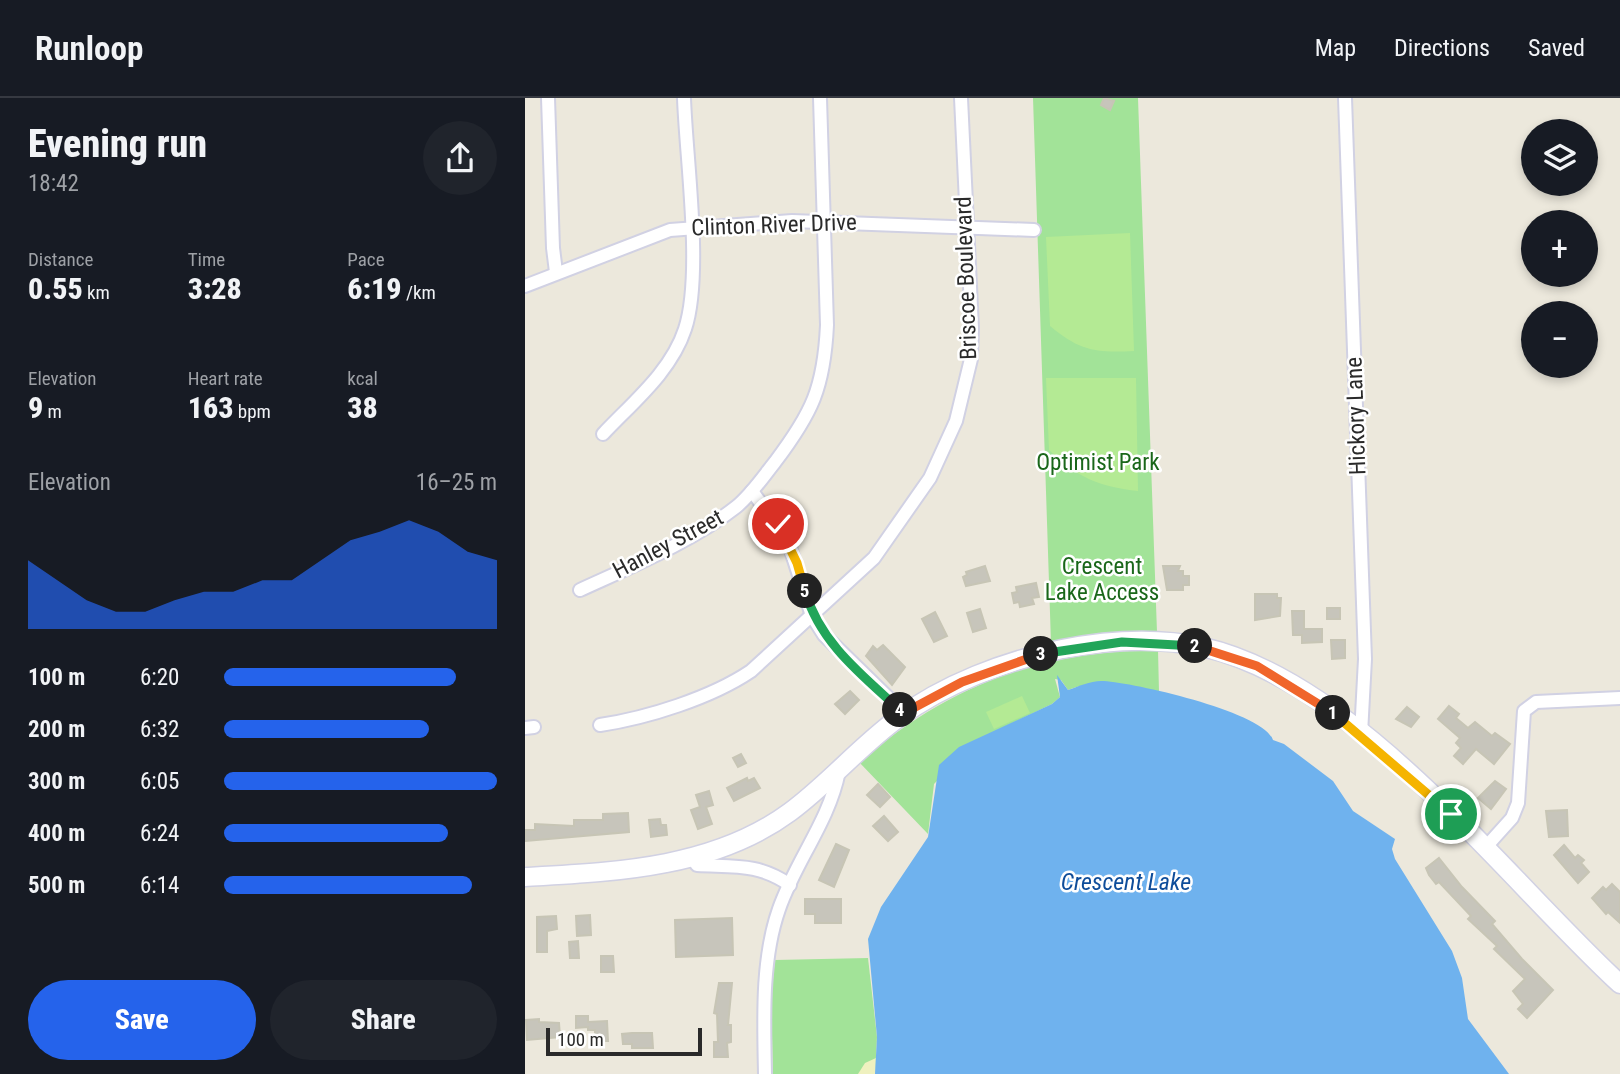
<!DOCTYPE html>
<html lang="en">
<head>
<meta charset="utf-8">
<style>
	:root { --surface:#171b24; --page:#20242c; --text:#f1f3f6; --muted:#9ea1a6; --line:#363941; --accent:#2563eb }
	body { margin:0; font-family:"Roboto Condensed",sans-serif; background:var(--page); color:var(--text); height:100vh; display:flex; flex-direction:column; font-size:26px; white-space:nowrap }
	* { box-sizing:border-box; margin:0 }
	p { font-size:23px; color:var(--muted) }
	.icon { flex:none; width:38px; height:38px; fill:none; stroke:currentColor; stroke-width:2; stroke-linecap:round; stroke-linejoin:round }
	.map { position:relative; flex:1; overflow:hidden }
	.details { display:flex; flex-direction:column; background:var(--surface); width:525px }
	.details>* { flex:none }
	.fabs { position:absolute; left:996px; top:21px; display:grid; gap:14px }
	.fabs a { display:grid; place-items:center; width:77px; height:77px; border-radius:50%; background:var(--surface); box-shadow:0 4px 10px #0003; font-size:35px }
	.scale { position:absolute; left:21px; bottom:18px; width:156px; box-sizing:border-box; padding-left:7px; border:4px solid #2a2a2a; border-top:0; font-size:19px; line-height:24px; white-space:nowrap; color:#2a2a2a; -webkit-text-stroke:5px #fff; paint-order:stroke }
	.pin { position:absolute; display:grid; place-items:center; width:60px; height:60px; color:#fff; margin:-30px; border:4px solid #fff; border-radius:50%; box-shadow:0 2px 7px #0007 }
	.km { position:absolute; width:35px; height:35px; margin:-18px; border-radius:50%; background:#222; color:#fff; font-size:19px; line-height:35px; text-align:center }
	.round { display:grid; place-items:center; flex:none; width:74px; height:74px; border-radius:37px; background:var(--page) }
	.headline { display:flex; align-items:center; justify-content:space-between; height:119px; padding:0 28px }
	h1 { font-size:38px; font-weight:800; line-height:52px }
	.figures { display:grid; grid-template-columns:repeat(3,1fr); gap:10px; height:119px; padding:7px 28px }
	.figures div { display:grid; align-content:center }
	.figures b { font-size:30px; font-weight:800 }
	.figures small { font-size:19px; font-weight:400 }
	.figures p { font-size:19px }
	.chart { height:196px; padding:14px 28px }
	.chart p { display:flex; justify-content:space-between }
	.chart svg { width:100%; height:126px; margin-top:7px; fill:var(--accent); opacity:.7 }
	.action { display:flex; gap:14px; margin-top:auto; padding:14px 28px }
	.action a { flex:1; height:80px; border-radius:42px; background:var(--accent); color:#fff; font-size:28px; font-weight:800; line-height:80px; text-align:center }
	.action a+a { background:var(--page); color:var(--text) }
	ul { padding:0 28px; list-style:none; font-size:23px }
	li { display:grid; grid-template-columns:112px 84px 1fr; align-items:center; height:52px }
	li i { height:18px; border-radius:9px; background:var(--accent) }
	header { display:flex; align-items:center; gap:42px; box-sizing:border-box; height:98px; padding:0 35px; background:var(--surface); border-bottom:2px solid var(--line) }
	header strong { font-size:33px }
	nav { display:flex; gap:38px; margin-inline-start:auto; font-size:24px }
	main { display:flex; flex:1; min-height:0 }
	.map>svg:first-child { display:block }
	.green { fill:#a2e398 }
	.sand { fill:#eff1bf }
	.pitch { fill:#b4ea94 }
	.water { fill:#6fb2ee }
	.building { fill:#c7c5bb; stroke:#c7c5b5; stroke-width:2 }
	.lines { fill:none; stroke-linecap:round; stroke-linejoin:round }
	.street-casing { stroke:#d1d1e3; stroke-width:16 }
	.secondary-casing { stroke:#d1d1e3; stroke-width:21 }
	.street { stroke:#fff; stroke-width:12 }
	.secondary { stroke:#fff; stroke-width:18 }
	.split-1-casing { stroke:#fff; stroke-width:14 }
	.split-2-casing { stroke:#fff; stroke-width:14 }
	.split-3-casing { stroke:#fff; stroke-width:14 }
	.split-4-casing { stroke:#fff; stroke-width:14 }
	.split-5-casing { stroke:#fff; stroke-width:14 }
	.split-6-casing { stroke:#fff; stroke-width:14 }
	.split-1 { stroke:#f5b400; stroke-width:9 }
	.split-2 { stroke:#f0652b; stroke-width:9 }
	.split-3 { stroke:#22a559; stroke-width:9 }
	.split-4 { stroke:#f0652b; stroke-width:9 }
	.split-5 { stroke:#22a559; stroke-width:9 }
	.split-6 { stroke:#f5b400; stroke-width:9 }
	.labels { text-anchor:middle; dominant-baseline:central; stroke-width:5; stroke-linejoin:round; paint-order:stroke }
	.street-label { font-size:23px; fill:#2a2a2a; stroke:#fff }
	.park-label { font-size:23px; fill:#1a671a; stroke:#fff }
	.water-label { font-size:24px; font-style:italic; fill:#0e4d9a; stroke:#fff }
</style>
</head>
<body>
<header>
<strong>Runloop</strong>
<nav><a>Map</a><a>Directions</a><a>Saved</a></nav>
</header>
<main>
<section class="details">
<div class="headline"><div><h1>Evening run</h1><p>18:42</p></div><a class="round"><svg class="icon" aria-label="share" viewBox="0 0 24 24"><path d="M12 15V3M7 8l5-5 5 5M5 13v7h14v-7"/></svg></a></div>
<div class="figures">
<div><p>Distance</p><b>0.55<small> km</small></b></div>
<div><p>Time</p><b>3:28</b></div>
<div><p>Pace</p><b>6:19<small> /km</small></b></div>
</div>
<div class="figures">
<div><p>Elevation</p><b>9<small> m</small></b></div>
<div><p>Heart rate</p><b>163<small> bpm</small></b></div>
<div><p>kcal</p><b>38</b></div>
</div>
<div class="chart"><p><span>Elevation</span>16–25 m</p>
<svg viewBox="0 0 160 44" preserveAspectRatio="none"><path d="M0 44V20L10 27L20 34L30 38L40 38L50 34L60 31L70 31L80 27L90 27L100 20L110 13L120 10L130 6L140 10L150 17L160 20V44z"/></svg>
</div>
<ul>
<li><b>100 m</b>6:20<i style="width:85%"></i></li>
<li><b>200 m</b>6:32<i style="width:75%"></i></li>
<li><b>300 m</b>6:05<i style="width:100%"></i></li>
<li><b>400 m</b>6:24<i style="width:82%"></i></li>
<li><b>500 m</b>6:14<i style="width:91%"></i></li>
</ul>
<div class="action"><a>Save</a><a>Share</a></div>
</section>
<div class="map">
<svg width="1095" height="976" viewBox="0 0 1095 976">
	<rect width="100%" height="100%" fill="#ece8dc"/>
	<g class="green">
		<polygon points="508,0 613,0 632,534 577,536 526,545"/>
		<path d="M633,552L634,594C599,587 577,579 543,592L536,582L530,581L535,599L527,606L452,642L409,686L403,736L334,664C425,587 514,553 633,552Z"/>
		<polygon points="343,860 352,939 350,976 248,976 246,899 250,862"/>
	</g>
	<polygon class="sand" points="351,960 350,976 333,976 340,965"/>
	<g class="pitch">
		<path d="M605,135L609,253C571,255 555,253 525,228L521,139Z"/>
		<path d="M521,280H611L613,393C576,389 550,379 524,352Z"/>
		<polygon points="497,598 505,615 469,631 461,614"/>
	</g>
	<path class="water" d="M532,577L543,592C554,588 567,582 579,583C610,585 739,614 748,642L759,646L808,683L828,713L870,741L867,751L870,761L927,853L937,880L943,921L984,976H350L352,939L343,841L356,809L403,739L414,667L434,649L527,606L535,599Z"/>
	<g class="building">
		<polygon points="579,0 589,3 585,12 576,7"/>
		<polygon points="460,468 465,483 441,488 438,479 442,477 441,474"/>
		<polygon points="638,468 655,468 653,473 658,473 658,478 664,478 664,487 658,487 658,492 642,492"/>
		<polygon points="511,485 514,499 507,500 509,506 495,509 494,504 489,505 487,495 492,494 491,489"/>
		<polygon points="730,496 752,496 752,500 756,500 755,518 730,522"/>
		<rect x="802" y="510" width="13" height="11"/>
		<polygon points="455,511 461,530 448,534 442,515"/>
		<polygon points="767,513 779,513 779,531 797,531 797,544 777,545 777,537 768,537"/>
		<polygon points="410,514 422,538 409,544 397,521"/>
		<polygon points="806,542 820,542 820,560 807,561"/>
		<polygon points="358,547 380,569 367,587 341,558 348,548 352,552"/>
		<polygon points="325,593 334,602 320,616 310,606"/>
		<polygon points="924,608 934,616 931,620 943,630 950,624 967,638 970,635 985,646 969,666 951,651 938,666 929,658 936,650 931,645 935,640 913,621"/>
		<polygon points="882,609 894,619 886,629 871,621"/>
		<polygon points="216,656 221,665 213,669 208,660"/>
		<polygon points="222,680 223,683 229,680 235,690 209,703 202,690"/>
		<polygon points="970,683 981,691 966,711 953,700"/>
		<polygon points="353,686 365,699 355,709 342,697"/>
		<polygon points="184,693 188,707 181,709 187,726 173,731 166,712 175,709 171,697"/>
		<polygon points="1042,712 1043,738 1024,739 1021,713"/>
		<polygon points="103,715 104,734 0,743 0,732 10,732 10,726 49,728 49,722 78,722 78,716"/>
		<polygon points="359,718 373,734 363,743 348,728"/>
		<polygon points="135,721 136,727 141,727 142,737 126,739 124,722"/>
		<polygon points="311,746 324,752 309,789 294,782"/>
		<polygon points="1039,747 1050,760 1053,757 1059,762 1056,765 1064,774 1053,785 1029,757"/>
		<polygon points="914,760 937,789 970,823 967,826 997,861 1028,892 1002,920 993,911 998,906 988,893 1000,881 969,851 972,848 943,821 946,818 914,784 911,786 904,777 901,770"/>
		<polygon points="1087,786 1095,794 1095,825 1083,814 1081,816 1067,800 1078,789 1081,792"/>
		<polygon points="280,801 316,801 316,825 290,825 290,816 280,816"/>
		<polygon points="65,817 66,837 52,838 51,818"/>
		<polygon points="31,818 32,831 22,833 22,854 12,854 12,819"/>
		<polygon points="207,820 208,857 151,859 150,822"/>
		<polygon points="53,843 54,860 45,860 44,844"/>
		<polygon points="76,858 88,858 89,874 76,874"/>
		<polygon points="194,885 207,885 203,927 206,927 206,944 202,945 203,959 189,959 189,944 193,944 192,916 189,915"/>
		<polygon points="51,918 63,918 63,924 82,923 83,943 70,943 70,932 63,932 63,929 51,930"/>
		<polygon points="14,921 14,924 34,925 35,939 2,942 1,922"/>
		<polygon points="107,935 127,935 128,950 107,950 107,946 98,946 97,936"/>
	</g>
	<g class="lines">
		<g class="street-casing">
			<g id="street">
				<polyline points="23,0 28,150 31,174"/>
				<polyline points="820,0 840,561 836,636"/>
				<polyline points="0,188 145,132 267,123 509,132"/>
				<path d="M78,336C107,305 146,274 160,231C178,176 161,61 159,0"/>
				<polyline points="227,393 263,443 287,518 299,537 379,615"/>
				<path d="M55,492C105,469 168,443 211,409C226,397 238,379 250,364C287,315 299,290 302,227L295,0"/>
				<path d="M75,627C122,620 186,600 226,573L349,460L405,380L431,323L446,261L447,230L436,0"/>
				<polyline points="0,630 9,629"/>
				<polyline points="960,750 987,720 993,705 999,613 1011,604 1095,600"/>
				<path d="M167,760L172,767C210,769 233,765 265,787"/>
				<path d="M240,976C239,923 236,862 254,811C271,762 304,724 314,673"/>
			</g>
		</g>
		<g class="secondary-casing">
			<path id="secondary" d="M0,779C91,774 189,770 265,714C303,686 334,649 372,621C419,586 480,563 537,551C583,542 632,539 678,549C833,584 981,781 1095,886"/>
		</g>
		<use href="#street" class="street"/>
		<use href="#secondary" class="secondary"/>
	</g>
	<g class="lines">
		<g class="split-1-casing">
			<polyline id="split-1" points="808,615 926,716"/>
		</g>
		<g class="split-2-casing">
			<polyline id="split-2" points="670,548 732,568 808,615"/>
		</g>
		<g class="split-3-casing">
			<polyline id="split-3" points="516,556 597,544 670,548"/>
		</g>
		<g class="split-4-casing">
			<polyline id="split-4" points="375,612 379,615 437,584 516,556"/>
		</g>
		<g class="split-5-casing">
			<path id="split-5" d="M280,493C295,545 337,577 375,612"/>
		</g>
		<g class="split-6-casing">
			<polyline id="split-6" points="253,426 272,465 280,493"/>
		</g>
		<use href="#split-1" class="split-1"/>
		<use href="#split-2" class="split-2"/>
		<use href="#split-3" class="split-3"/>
		<use href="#split-4" class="split-4"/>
		<use href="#split-5" class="split-5"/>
		<use href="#split-6" class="split-6"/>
	</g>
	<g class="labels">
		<g class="street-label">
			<text transform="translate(249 127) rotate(-2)">Clinton River Drive</text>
			<text transform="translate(441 180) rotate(-92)">Briscoe Boulevard</text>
			<text transform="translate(831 318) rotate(-92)">Hickory Lane</text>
			<text transform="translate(143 446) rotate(-28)">Hanley Street</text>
		</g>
		<g class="park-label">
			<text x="573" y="364">Optimist Park</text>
			<text x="577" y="468">Crescent<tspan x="577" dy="26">Lake Access</tspan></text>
		</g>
		<g class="water-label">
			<text x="601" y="784">Crescent Lake</text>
		</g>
	</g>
</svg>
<div class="fabs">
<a><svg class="icon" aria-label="layers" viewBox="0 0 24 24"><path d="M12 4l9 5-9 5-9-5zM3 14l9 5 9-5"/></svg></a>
<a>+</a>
<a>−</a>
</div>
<div class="scale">100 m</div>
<div class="pin" style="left:926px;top:716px;background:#1e9e55"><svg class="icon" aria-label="arrive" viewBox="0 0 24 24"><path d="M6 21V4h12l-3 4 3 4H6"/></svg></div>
<div class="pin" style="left:253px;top:426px;background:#d93025"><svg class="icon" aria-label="check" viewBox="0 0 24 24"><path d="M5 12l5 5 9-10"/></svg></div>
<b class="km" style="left:808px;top:615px">1</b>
<b class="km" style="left:670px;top:548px">2</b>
<b class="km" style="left:516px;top:556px">3</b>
<b class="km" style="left:375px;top:612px">4</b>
<b class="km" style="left:280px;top:493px">5</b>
</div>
</main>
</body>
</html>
